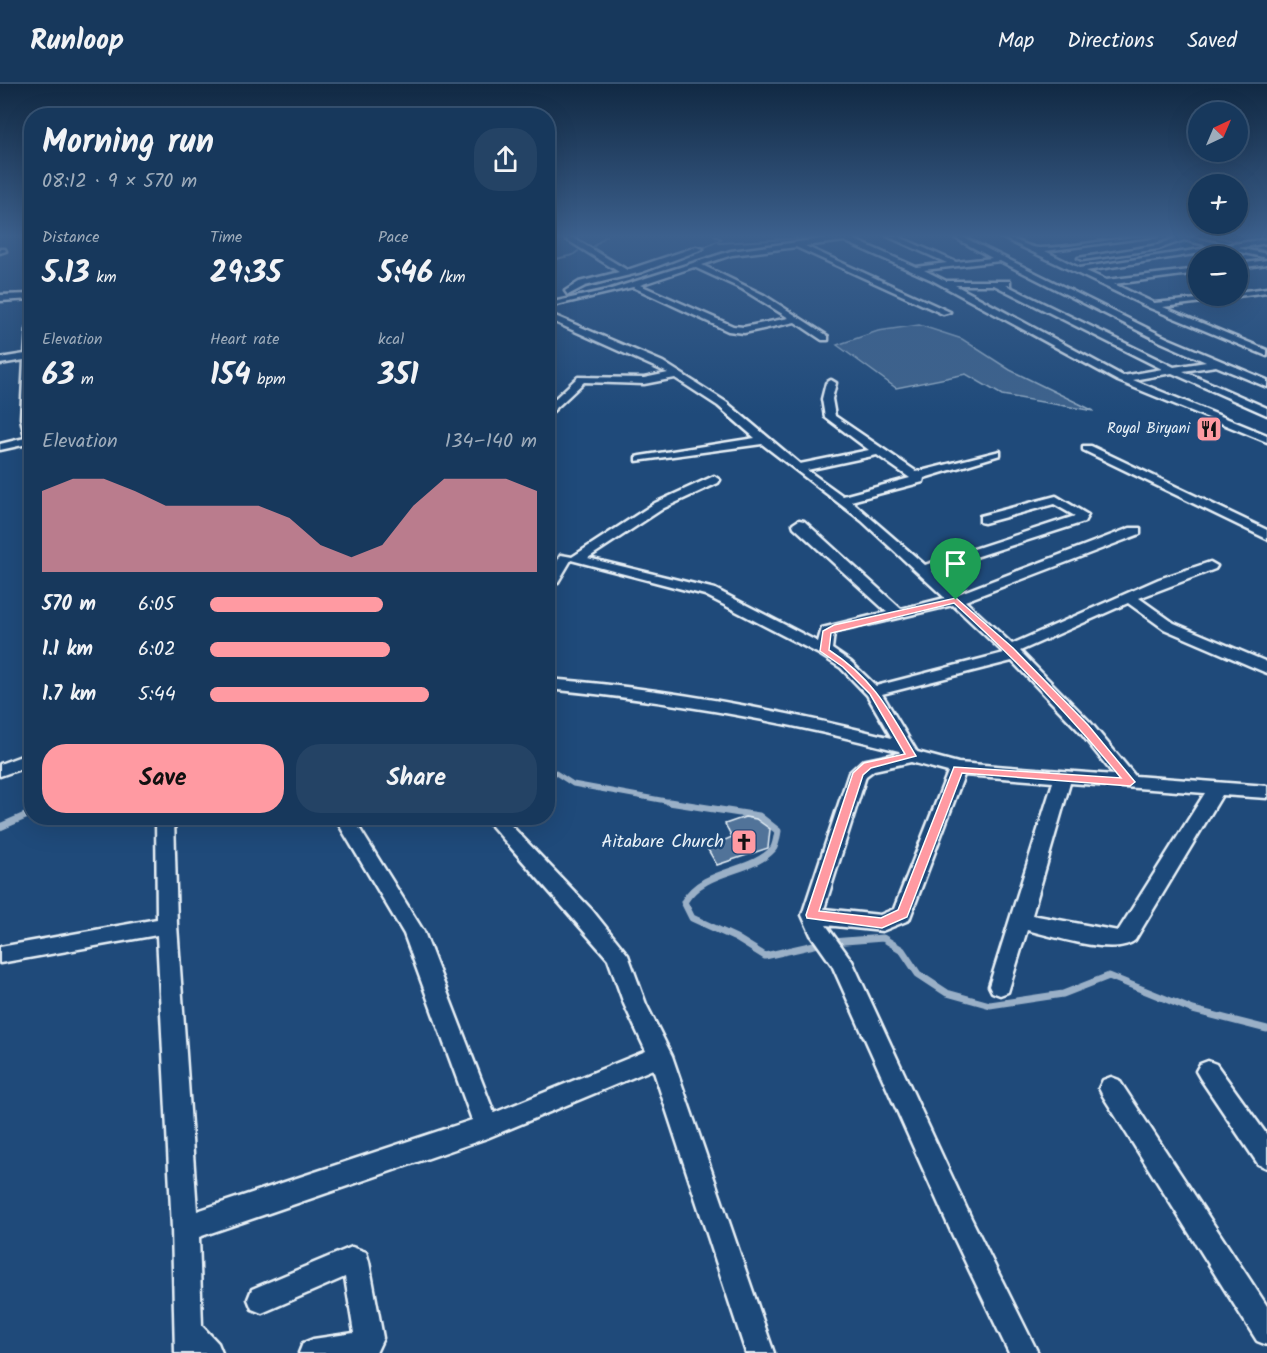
<!DOCTYPE html>
<html lang="en">
<head>
<meta charset="utf-8">
<style>
	:root { --surface:#17385c; --page:#244365; --text:#f1f3f6; --muted:#9eacbb; --line:#365272; --accent:#ff9aa2 }
	body { margin:0; font-family:Kalam,sans-serif; background:var(--page); color:var(--text); height:100vh; display:flex; flex-direction:column; font-size:22px; white-space:nowrap }
	* { box-sizing:border-box; margin:0 }
	p { font-size:20px; color:var(--muted) }
	.icon { flex:none; width:33px; height:33px; fill:none; stroke:currentColor; stroke-width:2; stroke-linecap:round; stroke-linejoin:round }
	.map { position:relative; flex:1; overflow:hidden }
	.panel { position:absolute; left:24px; top:24px; width:531px; height:717px; display:flex; flex-direction:column; background:var(--surface); border-radius:24px; box-shadow:0 6px 24px #0002,0 0 0 2px var(--line) }
	.panel>* { flex:none }
	.needle { width:39px; rotate:44deg }
	.tools { position:absolute; left:1188px; top:18px; display:grid; gap:12px }
	.tools a { display:grid; place-items:center; width:60px; height:60px; border-radius:50%; background:var(--surface); box-shadow:0 6px 24px #0002,0 0 0 2px var(--line); font-size:30px }
	.pin { position:absolute; display:grid; place-items:center; width:51px; height:51px; color:#fff; margin:-62px -26px; border-radius:50% 50% 50% 0; rotate:-45deg; box-shadow:0 0 6px #0007 }
	.pin .icon { rotate:45deg }
	.round { display:grid; place-items:center; flex:none; width:63px; height:63px; border-radius:24px; background:var(--page) }
	.headline { display:flex; align-items:center; justify-content:space-between; height:102px; padding:0 18px }
	h1 { font-size:33px; font-weight:800; line-height:45px }
	.stats { display:grid; grid-template-columns:repeat(3,1fr); gap:9px; height:102px; padding:6px 18px }
	.stats div { display:grid; align-content:center }
	.stats b { font-size:30px; font-weight:800 }
	.stats small { font-size:16px; font-weight:400 }
	.stats p { font-size:16px }
	.chart { height:168px; padding:12px 18px }
	.chart p { display:flex; justify-content:space-between }
	.chart svg { width:100%; height:108px; margin-top:6px; fill:var(--accent); opacity:.7 }
	.button { display:flex; gap:12px; margin-top:auto; padding:12px 18px }
	.button a { flex:1; height:69px; border-radius:24px; background:var(--accent); color:#111; font-size:24px; font-weight:800; line-height:69px; text-align:center }
	.button a+a { background:var(--page); color:var(--text) }
	ul { padding:0 18px; list-style:none; font-size:20px }
	li { display:grid; grid-template-columns:96px 72px 1fr; align-items:center; height:45px }
	li i { height:15px; border-radius:8px; background:var(--accent) }
	header { display:flex; align-items:center; gap:36px; box-sizing:border-box; height:84px; padding:0 30px; background:var(--surface); border-bottom:2px solid var(--line) }
	header strong { font-size:28px }
	nav { display:flex; gap:33px; margin-inline-start:auto; font-size:21px }
	.map>svg:first-child { display:block }
	.green { fill:#3c628c; stroke:#92aac2; stroke-width:1.5 }
	.lines { fill:none; stroke-linecap:round; stroke-linejoin:round }
	.stream-far2 { stroke:#9ab0c7; stroke-width:2 }
	.stream-far1 { stroke:#9ab0c7; stroke-width:5 }
	.stream { stroke:#9ab0c7; stroke-width:7 }
	.building { fill:#517399; stroke:#e8f1f8; stroke-width:1.5 }
	.street-casing { stroke:#e8f1f8; stroke-width:5 }
	.street { fill:#1f4a7a; fill-rule:evenodd }
	.route { fill:#ff9aa2; stroke:#fff; stroke-width:1.5; fill-rule:evenodd }
	.labels { text-anchor:middle; dominant-baseline:central; stroke-width:5; stroke-linejoin:round; paint-order:stroke }
	.far-poi-label { font-size:15px; fill:#e8f1f8; stroke:#1f4a7a; text-anchor:end }
	.poi-label { font-size:18px; fill:#e8f1f8; stroke:#1f4a7a; text-anchor:end }
</style>
</head>
<body>
<header>
<strong>Runloop</strong>
<nav><a>Map</a><a>Directions</a><a>Saved</a></nav>
</header>
<div class="map">
<svg width="1267" height="1269" viewBox="0 0 1267 1269">
	<rect width="100%" height="100%" fill="#1f4a7a"/>
	<filter id="ink" filterUnits="userSpaceOnUse"><feTurbulence type="fractalNoise" baseFrequency=".0167" numOctaves="2"/><feDisplacementMap in="SourceGraphic" scale="12" xChannelSelector="R" yChannelSelector="G"/><feConvolveMatrix kernelMatrix="1 2 1 2 8 2 1 2 1" color-interpolation-filters="sRGB"/></filter>
	<g filter="url(#ink)">
		<polygon class="green" points="919,241 962,255 1010,286 1094,327 1002,311 966,290 896,304 837,261 878,247"/>
		<g class="lines">
			<g class="stream-far2">
				<polyline points="1214,152 1241,159"/>
				<polyline points="719,159 804,154"/>
				<polyline points="594,162 606,152"/>
				<polyline points="1249,162 1267,168"/>
				<polyline points="690,170 722,155 714,152"/>
				<polyline points="548,177 573,171 578,167"/>
				<polyline points="616,193 636,191 661,180"/>
			</g>
			<polyline class="stream-far1" points="548,684 573,700 677,719"/>
			<g class="stream">
				<path d="M669,718L759,732L778,747C777,752 776,761 773,765C751,790 704,784 684,818L692,834L736,854L765,872L823,859"/>
				<polyline points="0,743 32,729"/>
				<polyline points="832,858 883,854 902,866 918,890 947,909 990,921 1063,910 1109,892 1193,926 1267,945"/>
			</g>
		</g>
		<polygon class="building" points="745,733 756,735 770,745 768,764 717,781 707,764 732,753 725,740"/>
		<g class="lines">
			<g class="street-casing">
				<g id="street">
					<polygon points="561,152 570,152 627,186 696,163 703,165 642,188 585,202 568,211 565,207 579,198 619,188"/>
					<path d="M844,152H858L853,155L916,183L947,179L887,152H897L956,178L992,174L952,152H961L1167,254L1267,296V303L1216,282L1183,287L1267,324V331L1172,289L1133,296L1267,351V358L1118,297L932,196L844,157L805,162L950,228L943,230L796,163L732,171L702,181L764,211L828,252V256H822L795,238L744,249L728,247L633,203L548,223V219L608,206L731,167ZM1000,177L1161,258L1206,278L1174,283L1006,201H1010V197H946L924,186ZM694,183L742,205L789,234L744,243L733,242L640,201ZM955,201H994L1162,285L1123,292Z"/>
					<path d="M999,152C1013,152 1025,163 1039,164C1077,164 1118,152 1157,152L1045,167L1079,184L1214,163L1184,156L1159,165L1082,176L1078,174L1158,161L1175,154L1171,152H1185L1226,161L1267,155V159L1238,164L1267,170V174L1226,165L1086,187L1106,196L1198,185V189L1114,200L1154,219L1230,212L1226,215L1163,223L1267,266V272L1150,224Z"/>
					<polygon points="0,165 5,165 6,167 0,169"/>
					<polygon points="1267,176 1267,180 1238,184 1238,180"/>
					<polygon points="1267,204 1267,208 1238,212 1235,212 1238,212 1238,208"/>
					<polygon points="32,210 32,215 0,217 0,211"/>
					<path d="M548,229L663,278L726,318L800,380L869,366L825,333L822,315L826,299L831,296L836,299L832,315L835,332L917,388L1000,367V371L924,394L923,398L851,417L925,481L1075,432L1054,420L984,439L980,438V432L1056,412L1088,431L1084,438L932,487L958,510L1130,444H1140V450L965,517L1012,560L1159,495L1210,478L1217,482L1215,485L1139,514L1174,539L1267,578V589L1262,587L1164,545L1128,519L1020,567L1091,639L1135,692L1267,702V714L1222,711L1135,856C1115,873 1053,852 1027,846L1008,908L1000,911L992,908L989,902L1053,698L964,691L909,836L882,847L826,841L852,877L971,1134L1038,1269H1009L953,1152L832,881L811,851L802,831L849,689L862,677L900,669L899,667C784,637 666,616 548,605V595C663,604 780,626 892,654L867,611L841,584L819,570L705,511L571,476L558,498L548,501V492L561,471L572,473L655,419L714,392L720,396L718,399L664,424L588,474L715,505L818,558L822,544L887,528L794,443L793,440L799,436L804,437L901,525L945,514L862,437L762,360L636,377V373L640,372L755,354L718,322L675,294L644,300L584,298L552,328L548,329V321L578,293L644,294L668,289L548,235ZM877,371L910,394L843,412L807,386ZM953,521L1004,569L876,602L851,578L832,565L834,549L837,548ZM1012,577L1079,647L1114,691L958,679L917,668L882,610ZM911,678L948,688L894,825L880,831L824,825L866,692L874,686ZM1070,699L1205,709L1118,847L1032,831Z"/>
					<polygon points="31,241 32,359 0,366 0,360 25,354 21,334 24,276 0,280 0,274 25,270 27,244"/>
					<polygon points="1083,362 1091,362 1267,446 1267,455 1083,366"/>
					<polygon points="32,668 32,681 0,692 0,680"/>
					<polygon points="156,734 174,734 177,841 197,1127 472,1036 404,850 335,734 353,734 424,848 494,1029 646,967 624,920 608,875 485,734 504,734 592,826 628,871 646,920 672,972 774,1269 746,1269 653,985 487,1054 199,1153 202,1242 218,1259 222,1269 175,1269 172,1144 157,851 0,879 0,863 157,835"/>
					<polygon points="1208,977 1216,980 1267,1051 1267,1084 1258,1080 1200,994 1196,987 1200,980"/>
					<polygon points="1111,993 1119,996 1267,1222 1267,1261 1257,1257 1103,1012 1099,1004 1103,996"/>
					<polygon points="352,1163 366,1168 369,1178 383,1254 376,1269 299,1269 303,1259 313,1255 354,1249 345,1193 262,1229 252,1225 248,1215 252,1205"/>
				</g>
			</g>
			<use href="#street" class="street"/>
		</g>
	</g>
	<linearGradient id="sky" x2="0" y2="1"><stop stop-color="#112943"/><stop offset="0.46" stop-color="#3c608d"/><stop offset="1" stop-color="#3c608d" stop-opacity="0"/></linearGradient>
	<rect width="1267" height="330" fill="url(#sky)"/>
	<path class="route" d="M956,514L1013,564L1088,641L1135,698L1130,702L962,689L907,833L882,844L807,834L806,831L853,689L864,679L905,670L870,610L843,583L820,567L823,547L834,541ZM954,519C1014,574 1070,631 1121,694L954,683L898,826L881,834L819,827L863,691L871,684L916,672C890,628 874,595 829,566L831,549Z"/>
	<defs>
		<g id="restaurant-square" transform="scale(1.35)"><rect x="-9" y="-9" width="18" height="18" rx="4" fill="#ff9aa2" stroke="#1f4a7a"/><path d="M-5-6h1v4h1v-4h1v4h1v-4h1v5L-1.5 .5V6h-2V.5L-5-1ZM5-6V6H3V1.5H1.5Q1.5-4 5-6Z" fill="#111"/></g>
		<g id="church-square" transform="scale(1.35)"><rect x="-9" y="-9" width="18" height="18" rx="4" fill="#ff9aa2" stroke="#1f4a7a"/><path d="M-1.2-6h2.4v3.5h3.3v2.4h-3.3V6h-2.4V-.1h-3.3v-2.4h3.3Z" fill="#111"/></g>
	</defs>
	<g fill-rule="evenodd">
		<use href="#restaurant-square" x="1209" y="345"/>
		<use href="#church-square" x="744" y="758"/>
	</g>
	<g class="labels">
		<g class="far-poi-label">
			<text x="1190" y="345">Royal Biryani</text>
		</g>
		<g class="poi-label">
			<text x="724" y="758">Aitabare Church</text>
		</g>
	</g>
</svg>
<div class="tools">
<a><svg class="needle" viewBox="-14 -14 28 28"><path d="M0-13l5 13h-10z" fill="#e53935"/><path d="M0 13l5-13h-10z" fill="#9eacbb"/></svg></a>
<a>+</a>
<a>−</a>
</div>
<div class="pin" style="left:956px;top:516px;background:#1e9e55"><svg class="icon" aria-label="arrive" viewBox="0 0 24 24"><path d="M6 21V4h12l-3 4 3 4H6"/></svg></div>
<section class="panel">
<div class="headline"><div><h1>Morning run</h1><p>08:12 · 9 × 570 m</p></div><a class="round"><svg class="icon" aria-label="share" viewBox="0 0 24 24"><path d="M12 15V3M7 8l5-5 5 5M5 13v7h14v-7"/></svg></a></div>
<div class="stats">
<div><p>Distance</p><b>5.13<small> km</small></b></div>
<div><p>Time</p><b>29:35</b></div>
<div><p>Pace</p><b>5:46<small> /km</small></b></div>
</div>
<div class="stats">
<div><p>Elevation</p><b>63<small> m</small></b></div>
<div><p>Heart rate</p><b>154<small> bpm</small></b></div>
<div><p>kcal</p><b>351</b></div>
</div>
<div class="chart"><p><span>Elevation</span>134–140 m</p>
<svg viewBox="0 0 160 44" preserveAspectRatio="none"><path d="M0 44V11L10 6L20 6L30 11L40 17L50 17L60 17L70 17L80 22L90 33L100 38L110 33L120 17L130 6L140 6L150 6L160 11V44z"/></svg>
</div>
<ul>
<li><b>570 m</b>6:05<i style="width:53%"></i></li>
<li><b>1.1 km</b>6:02<i style="width:55%"></i></li>
<li><b>1.7 km</b>5:44<i style="width:67%"></i></li>
</ul>
<div class="button"><a>Save</a><a>Share</a></div>
</section>
</div>
</body>
</html>
